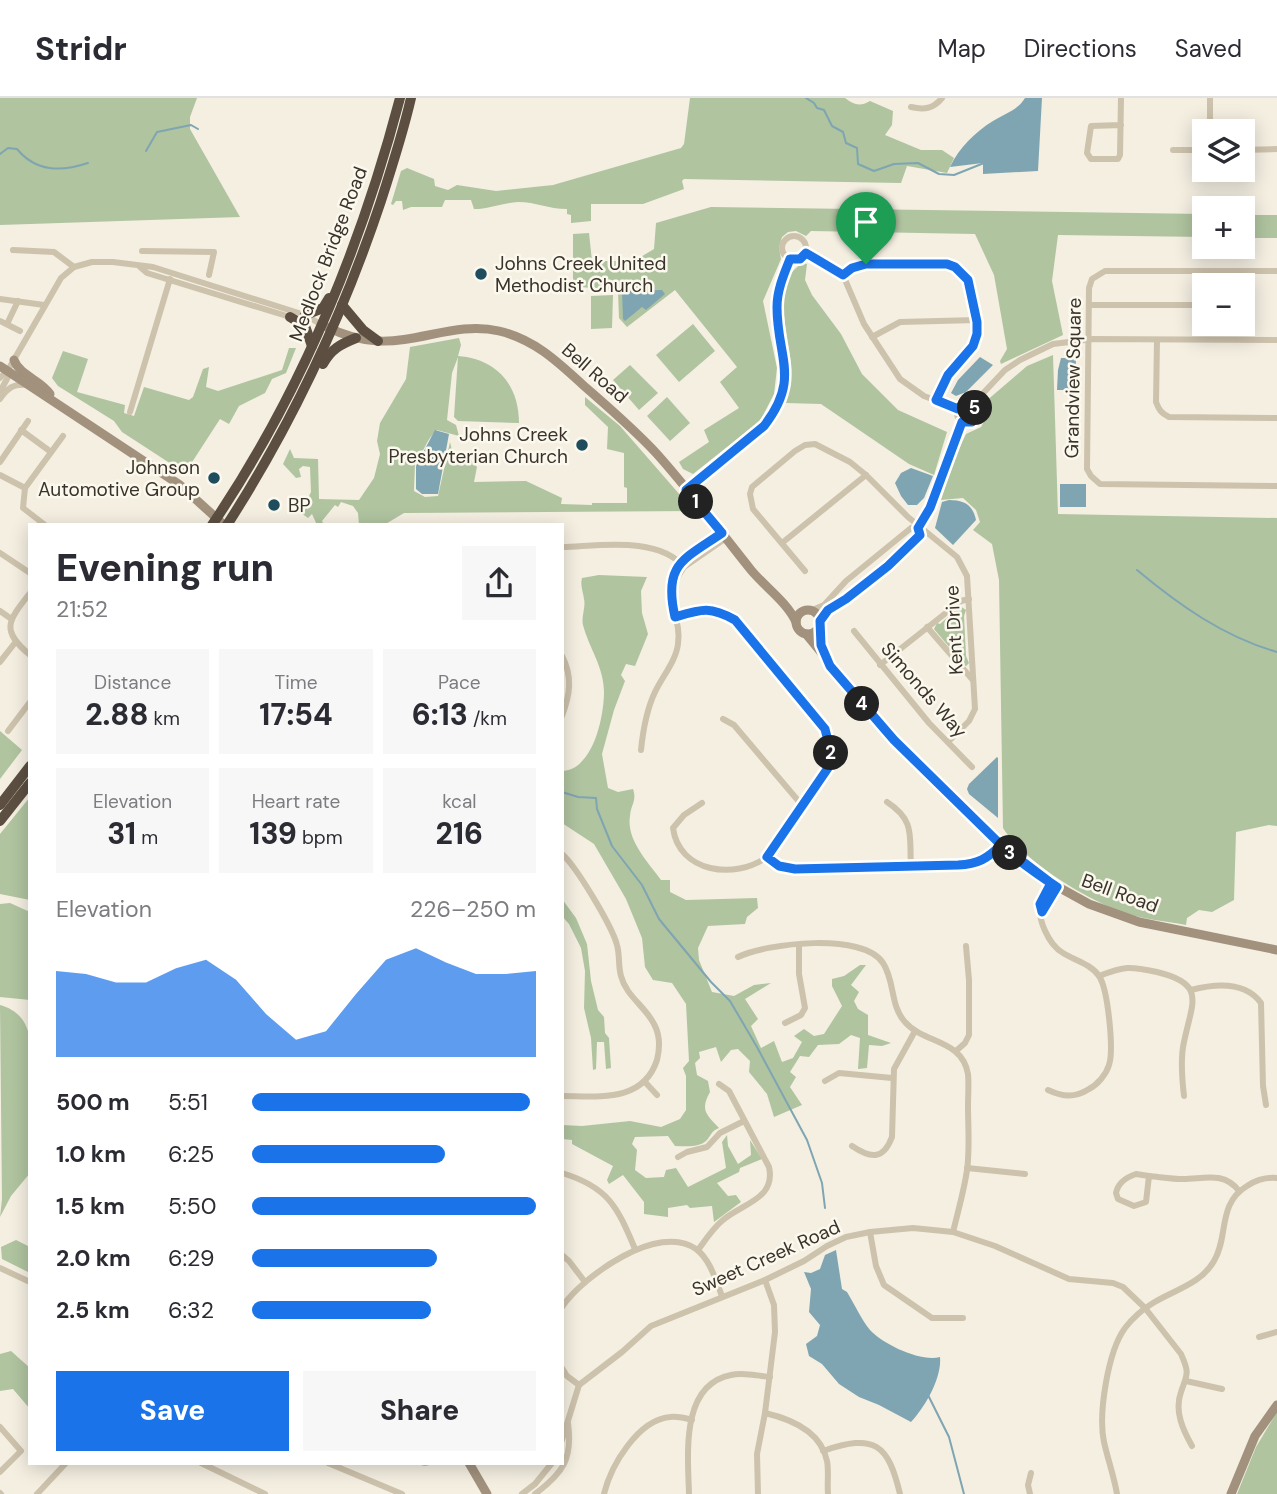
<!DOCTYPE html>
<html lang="en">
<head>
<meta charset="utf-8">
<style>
	:root { --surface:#fff; --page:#f7f7f7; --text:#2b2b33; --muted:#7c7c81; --line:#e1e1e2; --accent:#1a73e8 }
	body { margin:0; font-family:"DM Sans",sans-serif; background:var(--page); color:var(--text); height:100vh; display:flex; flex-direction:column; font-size:26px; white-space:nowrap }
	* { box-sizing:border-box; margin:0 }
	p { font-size:23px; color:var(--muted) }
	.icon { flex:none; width:38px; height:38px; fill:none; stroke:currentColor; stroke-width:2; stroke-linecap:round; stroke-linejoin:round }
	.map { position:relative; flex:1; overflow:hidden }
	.side { position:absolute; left:28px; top:425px; width:536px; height:942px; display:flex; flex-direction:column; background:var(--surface); border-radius:0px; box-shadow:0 4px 18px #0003 }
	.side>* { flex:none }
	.tools { position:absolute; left:1192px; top:21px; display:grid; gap:14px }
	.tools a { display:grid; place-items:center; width:63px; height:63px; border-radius:0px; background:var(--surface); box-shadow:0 4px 18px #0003; font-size:35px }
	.pin { position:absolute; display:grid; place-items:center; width:60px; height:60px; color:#fff; margin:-72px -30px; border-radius:50% 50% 50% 0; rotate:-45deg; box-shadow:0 0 7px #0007 }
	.pin .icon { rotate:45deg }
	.km { position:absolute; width:35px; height:35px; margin:-18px; border-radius:50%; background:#222; color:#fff; font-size:19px; line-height:35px; text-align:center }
	.round { display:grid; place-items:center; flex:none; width:74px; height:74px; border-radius:0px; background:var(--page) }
	.headline { display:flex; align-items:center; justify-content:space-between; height:119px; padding:0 28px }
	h1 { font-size:38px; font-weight:800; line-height:52px }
	.metrics { display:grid; grid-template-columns:repeat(3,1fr); gap:10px; height:119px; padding:7px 28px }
	.metrics div { display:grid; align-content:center; border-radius:0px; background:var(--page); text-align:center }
	.metrics b { font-size:30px; font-weight:800 }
	.metrics small { font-size:19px; font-weight:400 }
	.metrics p { font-size:19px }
	.chart { height:196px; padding:14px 28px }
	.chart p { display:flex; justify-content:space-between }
	.chart svg { width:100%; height:126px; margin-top:7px; fill:var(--accent); opacity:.7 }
	.primary-button { display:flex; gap:14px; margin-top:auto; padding:14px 28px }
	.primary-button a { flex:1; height:80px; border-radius:0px; background:var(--accent); color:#fff; font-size:28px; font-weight:800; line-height:80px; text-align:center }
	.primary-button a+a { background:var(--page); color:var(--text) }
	ul { padding:0 28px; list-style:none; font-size:23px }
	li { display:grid; grid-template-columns:112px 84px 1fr; align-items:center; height:52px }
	li i { height:18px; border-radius:9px; background:var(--accent) }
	header { display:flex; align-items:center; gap:42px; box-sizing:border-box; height:98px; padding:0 35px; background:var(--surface); border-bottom:2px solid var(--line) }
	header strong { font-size:33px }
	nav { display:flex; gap:38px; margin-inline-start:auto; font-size:24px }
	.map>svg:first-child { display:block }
	.green { fill:#b0c4a0 }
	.water { fill:#7fa5b2 }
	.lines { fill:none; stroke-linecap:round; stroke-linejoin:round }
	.stream { stroke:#7fa5b2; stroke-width:2 }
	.street { stroke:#cdc2ac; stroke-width:6 }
	.secondary { stroke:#a1917d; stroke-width:9 }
	.highway { stroke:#5c4f42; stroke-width:10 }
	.route-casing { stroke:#fff; stroke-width:14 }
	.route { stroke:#1a73e8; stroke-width:9 }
	.poi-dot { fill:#1f4d5e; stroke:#fbf8ee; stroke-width:2.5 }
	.labels { text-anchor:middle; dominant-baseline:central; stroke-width:5; stroke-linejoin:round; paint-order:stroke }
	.street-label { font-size:19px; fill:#3b332b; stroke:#fbf8ee }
	.poi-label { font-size:19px; fill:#3b332b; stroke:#fbf8ee; text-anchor:start }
</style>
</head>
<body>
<header>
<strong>Stridr</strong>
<nav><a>Map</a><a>Directions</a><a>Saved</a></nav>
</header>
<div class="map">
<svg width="1277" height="1396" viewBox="0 0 1277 1396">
	<rect width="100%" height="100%" fill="#f4efe1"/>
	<g class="green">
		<polygon points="0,0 197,0 190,19 190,31 240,119 0,127"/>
		<path d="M690,0H845C854,7 860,9 870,3L893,13L892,27L885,37L921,52H942L954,60L947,75L907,68L901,85L684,81L682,83L684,91L643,106H591V123L571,125V117L567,116V111C548,111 536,104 518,104C503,105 488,111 474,111L471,102H445L442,109H411L403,112L402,103H396L393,107L391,106L401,73L407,70L434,81L435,88L448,92L457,87L496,93L553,87L681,50L684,46Z"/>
		<polygon points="711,109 1204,116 1204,139 1058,137 1052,183 1063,237 1001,266 1000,263 1007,251 994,177 975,136 811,133 806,138 796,133 788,134 782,139 779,149 781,161 763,203 777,270 774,296 760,323 693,376 683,371 679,364 709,344 704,332 739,310 720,284 737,269 675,192 627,229 619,220 618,193 573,188 573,136 589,135 592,163 634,163 654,151 656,125"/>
		<polygon points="1242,117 1277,117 1277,140 1243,140"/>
		<path d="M804,165L807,166L805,182L812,197L841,236L862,276L898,312L947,334L934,377L909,366L821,306L786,305C789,292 792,280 791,267C790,237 768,182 804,165Z"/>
		<polygon points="613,197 612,230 591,231 591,198"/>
		<polygon points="693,226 715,253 679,284 656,257"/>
		<path d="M459,240L461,247L458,258C497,261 519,287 519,325L458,323L454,319L458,259L452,275L447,322L456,327L459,338L437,332C425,343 425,353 415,365L414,393L425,399L438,398L450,344L455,365L463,368L467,357L477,369L474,384L526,383L562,400L561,406L592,407V405H627V390L624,389V355L607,351L608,329L585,307V299L620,328L694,413L404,415L384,427H359L358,415L353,408L341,404L338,409L335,407L322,423L324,427H317L312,416L308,420L301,415L311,394L310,369L303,368L299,371L301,379L296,380L283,366L290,351L294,360L318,361L319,401L359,402L374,380L380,356L377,343L380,325L406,281L410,249Z"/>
		<polygon points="289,250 296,250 286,275 272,281 265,295 239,308 229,326 220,321 185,375 122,334 114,323 58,288 52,280 63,253 88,261 77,294 125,307 124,315 134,318 144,289 189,302 193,299 203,271 209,269 206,289 218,293 282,272"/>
		<path d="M1053,257L1058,416L1277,420V728L1269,727L1236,734L1234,802L1212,814L1199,812L1187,820L1186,827C1165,823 1141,821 1122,814C1086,801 1023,763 1003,730L999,482L992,446L973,432L980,424L976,412L963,400L941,402L956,357L966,336L981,329L985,322V304L1027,268Z"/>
		<polygon points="630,267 658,295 639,312 613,282"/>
		<polygon points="667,299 690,325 670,343 647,318"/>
		<path d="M599,477L647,479L641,493L642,515L648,536L635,568L626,566L621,577L625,583L614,612L602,656L608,690L618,694L633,691C637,703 631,706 630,718C626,742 648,764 661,782H670V794L686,802L757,800L758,810L747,819L745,826L708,828L698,850L699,862L712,894L734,898L754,887L771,885L745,901L758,921L751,928L761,950L774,943L782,964L793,960L802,944L794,938L804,931L814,938L824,936L842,908L832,888V881L844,878L860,867H866L851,887L859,894L854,903L858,911L868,917V937L891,945L882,948L869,947L867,970L858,971L860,940L851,937L839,946L818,947L809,959L800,958L790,974L796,979L790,989L802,1007L774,1019L767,996L749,974L750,963L738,951L731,952L721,964L716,949L699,954L700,960L695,965L697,977L708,983L710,994C700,1012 706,1016 719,1030C711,1033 711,1038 706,1043C698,1050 685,1048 675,1048L668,1038L635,1039L632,1046L637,1052L635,1072L646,1080L664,1079L666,1072L676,1070L688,1089L726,1070L722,1044L727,1037L728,1048L738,1066L751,1057L750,1042L762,1061L740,1070L739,1074L717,1085L728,1098L736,1097L741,1104L714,1124L712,1108L690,1110L687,1107L668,1110V1119L644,1116V1104L623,1077L609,1086L607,1082L613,1068L572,1046V1042L562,1041V1027L582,1028L630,1023L661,1029L680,1021L686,1012V978L683,970L689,963L686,906L672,885L653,882L645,869L642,840L626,801L594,746L562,725V673C593,672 604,619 604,594C604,569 589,550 583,527C581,519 586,509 584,501C583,493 580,488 582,480Z"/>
		<polygon points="960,508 966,512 964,518 966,558 969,565 966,568 960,565 961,563 934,531 937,525 940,526"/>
		<polygon points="0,633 22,652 0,681"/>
		<polygon points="30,699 30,802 0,796 0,736"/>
		<polygon points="562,801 576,820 587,846 591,883 598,912 604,919 605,935 609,940 611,970 606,971 604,944 597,944 596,971 593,972 591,940 584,910 585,873 581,850 569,826 562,818"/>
		<polygon points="10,805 30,814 30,902 0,899 0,806"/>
		<path d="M0,907C18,912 28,924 30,943V1075L11,1098L0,1119L2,1101Z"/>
		<polygon points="16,1142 30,1149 30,1175 2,1161 1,1149"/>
		<polygon points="11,1253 30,1270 30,1311 13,1291 0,1293 0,1256"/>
		<polygon points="1277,1314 1277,1396 1237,1396 1256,1349"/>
	</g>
	<g class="water">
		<path d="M1025,0H1042L1038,73L983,76V65L950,69C959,50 975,34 993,23C1004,16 1018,12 1025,0Z"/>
		<polygon points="662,192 665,196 646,212 642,209 625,223 623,221 622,193"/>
		<polygon points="980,259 993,267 966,294 956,298 951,295 958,282"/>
		<polygon points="1061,260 1076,260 1075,292 1057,292 1058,272"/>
		<polygon points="435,332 449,336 438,396 422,396 416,391 416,368"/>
		<polygon points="911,370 933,378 924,400 917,407 908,407 901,398 895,385 901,375"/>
		<rect x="1060" y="386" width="26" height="23"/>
		<path d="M949,402C964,402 973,407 976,422L953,447L935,430L942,404Z"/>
		<polygon points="997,659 998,660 998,720 969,696 967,691 969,686"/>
		<path d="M836,1152L842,1191L847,1194C855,1207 861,1221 870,1232C884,1247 921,1264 940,1259C942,1280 925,1309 911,1324L879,1307L859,1299L839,1286L822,1266L809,1258L806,1246L817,1238L820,1227L809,1214L811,1191L804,1174L811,1175L820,1171L825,1157Z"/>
	</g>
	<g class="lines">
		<g class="stream">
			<polyline points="806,0 814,5 817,10 824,12 832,28 843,34 846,45 857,50 858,66 874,73 894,66 918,65 939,76 954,77 984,65"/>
			<polyline points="146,53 157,34 191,27 198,31"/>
			<path d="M0,56L8,50L17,51C36,74 61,74 88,65"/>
			<path d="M1137,472C1179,507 1224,539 1277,554"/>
			<polyline points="562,694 578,699 596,700 597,711 612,748 642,787 659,821 711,884 730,903 757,949 807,1042 822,1085 825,1110"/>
			<polyline points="928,1297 949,1339 964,1396"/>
		</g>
		<g class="street">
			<path d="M911,9C924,12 933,11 942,0"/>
			<polyline points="1121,27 1091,28 1087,55 1091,61 1118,61 1120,57 1121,0"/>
			<polyline points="1210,33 1210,0"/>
			<polyline points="1173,52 1204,52"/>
			<polyline points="1242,52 1277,51"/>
			<circle cx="794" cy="150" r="12"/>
			<polyline points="13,152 54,154 74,169"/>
			<polyline points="142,153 214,154 209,177"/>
			<polyline points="806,155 843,177"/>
			<polyline points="140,169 147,175 290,219"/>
			<polyline points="1277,173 1105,173 1092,181 1089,190 1087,371 1091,378 1100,386 1277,388"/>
			<path d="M843,177C867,158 916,166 947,166L955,169L968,182L977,224V236L973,248L948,277L936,302"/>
			<polyline points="843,177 864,226 900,281 924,298 958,311"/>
			<polyline points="0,201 44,207"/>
			<polyline points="1092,207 1204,207"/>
			<polyline points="0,223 20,233"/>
			<polyline points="7,226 18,203"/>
			<polyline points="872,239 900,224 977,222"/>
			<path d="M1157,242L1156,304C1159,312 1161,315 1169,319L1277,320"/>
			<polyline points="0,280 8,272 61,180 74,169 92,164 113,164 153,169 305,217 322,227"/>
			<polyline points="0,294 8,279 8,272"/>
			<path d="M0,301C7,290 13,286 27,287"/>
			<circle cx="967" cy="315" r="10"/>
			<polyline points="972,307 1005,272 1020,262 1053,246 1093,241 1277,242"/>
			<polyline points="130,314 170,181"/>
			<polyline points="21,332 51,354"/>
			<polyline points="0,364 28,323"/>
			<polyline points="0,377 25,390"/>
			<path d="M686,392L764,328C801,280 777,260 777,209C777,192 784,176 790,161"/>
			<polyline points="45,427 23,410 25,390 63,338"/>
			<polyline points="782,445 866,377"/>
			<path d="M562,449C600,448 658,438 684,469"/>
			<polyline points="0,455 30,475"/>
			<polyline points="805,473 753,411 750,396 752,389 795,353 805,347 815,346 850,364 866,377 908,419 957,459 967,478 975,611 969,623 948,644"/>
			<polyline points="672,488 684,469 726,440"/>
			<path d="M30,495C8,523 0,532 30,557"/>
			<polyline points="0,513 10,520"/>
			<path d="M810,513L824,507L846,483L911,430L920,428C939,396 947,358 962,324"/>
			<path d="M675,519C702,511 710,509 735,522L825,631C830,644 831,655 828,670L767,759C735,782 679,775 673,730L684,717L702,705"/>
			<path d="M820,523C827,511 839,507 849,499C874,479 899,460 920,437L918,430"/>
			<polyline points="927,529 972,581"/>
			<polyline points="854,533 929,625 972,669"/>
			<path d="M562,558C573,579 570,597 562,618"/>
			<polyline points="0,564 14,546"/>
			<polyline points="880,567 961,503 969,501"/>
			<polyline points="723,621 734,627 801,706"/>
			<polyline points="8,633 30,604"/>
			<path d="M641,652C643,632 646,613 655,594C662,579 676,563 678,546C682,522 664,500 673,476C680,458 706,446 722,435"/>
			<path d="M887,704C916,723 909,738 911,769"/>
			<path d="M562,756C576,768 612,828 617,847C620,857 618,868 621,878C626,898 645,908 654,926C660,937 660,950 657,962C643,1005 598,998 562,998"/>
			<polyline points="767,759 780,768 795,771 974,767 988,760 1001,747"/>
			<polyline points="1042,814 1057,789"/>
			<path d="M738,859C767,845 863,834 883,865C895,883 890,908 905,924C924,946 962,941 968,976C969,986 968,998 968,1008C968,1029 970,1051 967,1072C964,1093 958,1113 953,1134"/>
			<path d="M1099,878C1125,868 1129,868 1157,874C1207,886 1192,904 1184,944C1180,961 1182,981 1184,998"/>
			<path d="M1191,892C1214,886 1245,883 1261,905L1263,988L1266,1007"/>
			<polyline points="785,925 801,917 805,910 799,876 799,847"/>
			<polyline points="956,953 965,945 969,937 969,882 966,848"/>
			<polyline points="825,983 839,975 892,980"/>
			<polyline points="645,984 657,997"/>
			<path d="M1048,992C1063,999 1075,1000 1089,991C1097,987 1106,977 1109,967C1114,952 1108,891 1099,878C1091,866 1074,862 1063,855C1049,847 1036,820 1041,804C1043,798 1048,791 1051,785"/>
			<path d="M852,1048C870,1060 883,1063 892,1039L894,971L915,933"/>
			<polyline points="678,1059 687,1054 707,1049 720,1035 744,1023"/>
			<polyline points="967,1070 1025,1076"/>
			<path d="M562,1075C608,1089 617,1108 635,1151"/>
			<path d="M1136,1076L1149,1078L1146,1104L1134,1108L1118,1101L1116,1095C1118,1085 1127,1079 1136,1076Z"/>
			<path d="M1149,1078C1160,1079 1172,1081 1183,1081C1204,1081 1224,1073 1239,1093"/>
			<polyline points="870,1134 876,1168 884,1187 932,1220 963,1220"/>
			<path d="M698,1152C706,1141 713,1130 723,1122C743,1105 776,1101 769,1069L729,993L719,986"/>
			<polyline points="562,1157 569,1163 585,1184"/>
			<polyline points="0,1170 30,1184"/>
			<path d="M562,1209C583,1178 659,1124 696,1151C710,1161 716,1183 722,1198"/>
			<polyline points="1259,1239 1277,1234"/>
			<polyline points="562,1270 567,1278 579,1287"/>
			<polyline points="1186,1283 1222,1291"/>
			<path d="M765,1315C791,1321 821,1333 827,1363C829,1373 827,1385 828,1396"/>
			<polyline points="0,1329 21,1353 0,1374"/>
			<path d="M562,1342L579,1287L622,1254L651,1228L765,1182L804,1163L827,1148L846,1139L870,1134L913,1130L953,1134L995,1148L1069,1181L1113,1185L1123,1189L1145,1210L1181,1256C1190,1276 1187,1276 1181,1294C1174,1313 1183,1332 1192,1348"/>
			<path d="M823,1353C875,1335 888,1346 900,1396"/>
			<polyline points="201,1365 265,1396"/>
			<polyline points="328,1365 402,1396"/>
			<polyline points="424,1365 426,1365"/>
			<polyline points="0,1395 1,1396"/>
			<polyline points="37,1396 66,1365"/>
			<polyline points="522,1396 535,1386 552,1365"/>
			<path d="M535,1396C563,1375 573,1361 568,1325"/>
			<path d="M604,1396C611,1367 638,1322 670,1319C678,1318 685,1320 692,1322"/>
			<path d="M689,1396C688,1357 680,1287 731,1277C744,1274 758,1278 770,1279"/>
			<polyline points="758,1396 757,1356 765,1315 775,1234 774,1207 765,1182"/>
			<polyline points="1030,1396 1028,1387 1031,1375"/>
			<path d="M1117,1396C1114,1378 1108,1362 1104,1344C1098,1316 1108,1253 1125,1230C1132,1221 1143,1211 1153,1205C1174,1192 1201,1186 1214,1163C1229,1138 1217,1106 1247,1088C1256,1082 1266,1079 1277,1080"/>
		</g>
		<g class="secondary">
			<path d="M327,229C343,237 360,242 378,243C419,245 458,223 499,233C534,241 558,264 583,287C608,309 634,331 657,356C690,393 720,433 751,472C765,489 787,504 796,524"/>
			<path d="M14,262C20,278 41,282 50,296"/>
			<polyline points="0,268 180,387 224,427"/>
			<circle cx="808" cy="524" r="12"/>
			<polyline points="806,536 893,642 935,685 1012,757 1051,785 1089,806 1139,824 1277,852"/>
			<polyline points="469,1365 487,1396"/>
			<polyline points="1231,1396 1255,1338 1277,1307"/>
		</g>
		<g class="highway">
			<polyline points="342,207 363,232 378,243"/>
			<polyline points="305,217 323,210 329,200"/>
			<polyline points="290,219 305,228 312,248"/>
			<path d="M323,266C331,251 341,246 356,240"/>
			<path d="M212,427C300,297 360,152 400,0"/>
			<path d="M227,427C292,326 343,217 381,103C392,69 403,35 411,0"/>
			<polyline points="0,707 30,668"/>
			<polyline points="0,723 30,685"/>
		</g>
	</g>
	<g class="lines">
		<g class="route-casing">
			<path id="route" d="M866,166L852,170L843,177L806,155L800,161H790C784,176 777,192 777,209C777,260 801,280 764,328L686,392L722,435C683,462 663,466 675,519C702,511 710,508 735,522L825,631L831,655L828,670L767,759L779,768L795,771L958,767C978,766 987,761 1001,747L1051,785L1040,806L1042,814L1057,789C1037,776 1018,763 1001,747L894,642L830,568L821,547L820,523L828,512L846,501L888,468L920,437L918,430L930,410L962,324H972L977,315C975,305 964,302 958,311L936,302L948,277L973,248L977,236V224L968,182L955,169L947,166H866"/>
		</g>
		<use href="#route" class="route"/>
	</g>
	<g class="poi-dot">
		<circle cx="481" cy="176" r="7"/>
		<circle cx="582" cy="347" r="7"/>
		<circle cx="214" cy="380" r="7"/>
		<circle cx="274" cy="407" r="7"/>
	</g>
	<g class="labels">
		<g class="street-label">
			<text transform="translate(328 156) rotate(-69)">Medlock Bridge Road</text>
			<text transform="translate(595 275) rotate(41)">Bell Road</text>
			<text transform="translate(1073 280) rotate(-89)">Grandview Square</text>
			<text transform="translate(954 532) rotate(-93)">Kent Drive</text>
			<text transform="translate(924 592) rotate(49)">Simonds Way</text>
			<text transform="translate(1120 795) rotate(20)">Bell Road</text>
			<text transform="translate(766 1160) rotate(-24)">Sweet Creek Road</text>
		</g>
		<g class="poi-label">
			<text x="495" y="165">Johns Creek United<tspan x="495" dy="22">Methodist Church</tspan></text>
			<text x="568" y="336" text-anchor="end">Johns Creek<tspan x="568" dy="22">Presbyterian Church</tspan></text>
			<text x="200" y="369" text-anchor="end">Johnson<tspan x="200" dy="22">Automotive Group</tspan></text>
			<text x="288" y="407">BP</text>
		</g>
	</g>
</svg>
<div class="tools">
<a><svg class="icon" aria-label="layers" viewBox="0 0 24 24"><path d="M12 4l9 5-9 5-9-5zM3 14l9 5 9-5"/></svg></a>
<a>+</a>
<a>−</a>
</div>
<div class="pin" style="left:866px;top:166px;background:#1e9e55"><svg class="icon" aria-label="arrive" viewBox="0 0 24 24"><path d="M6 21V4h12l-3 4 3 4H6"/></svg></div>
<b class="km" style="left:696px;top:404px">1</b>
<b class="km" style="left:831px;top:655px">2</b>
<b class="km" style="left:1010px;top:755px">3</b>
<b class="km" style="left:862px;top:606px">4</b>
<b class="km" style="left:975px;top:310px">5</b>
<section class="side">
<div class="headline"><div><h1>Evening run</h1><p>21:52</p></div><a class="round"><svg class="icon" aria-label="share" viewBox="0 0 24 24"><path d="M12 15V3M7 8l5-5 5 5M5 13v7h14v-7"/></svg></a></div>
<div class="metrics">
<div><p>Distance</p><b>2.88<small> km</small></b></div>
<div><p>Time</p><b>17:54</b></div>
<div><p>Pace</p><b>6:13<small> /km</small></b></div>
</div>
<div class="metrics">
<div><p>Elevation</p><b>31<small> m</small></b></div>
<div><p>Heart rate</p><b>139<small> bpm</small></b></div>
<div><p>kcal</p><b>216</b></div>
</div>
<div class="chart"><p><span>Elevation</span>226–250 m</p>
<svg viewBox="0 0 160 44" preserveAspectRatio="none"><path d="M0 44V14L10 15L20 18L30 18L40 13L50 10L60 17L70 29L80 38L90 35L100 22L110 10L120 6L130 11L140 15L150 15L160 14V44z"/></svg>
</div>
<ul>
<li><b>500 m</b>5:51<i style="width:98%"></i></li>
<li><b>1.0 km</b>6:25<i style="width:68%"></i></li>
<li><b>1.5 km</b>5:50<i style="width:100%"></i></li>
<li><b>2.0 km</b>6:29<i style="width:65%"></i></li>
<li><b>2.5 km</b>6:32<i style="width:63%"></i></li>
</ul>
<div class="primary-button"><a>Save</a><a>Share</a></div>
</section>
</div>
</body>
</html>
